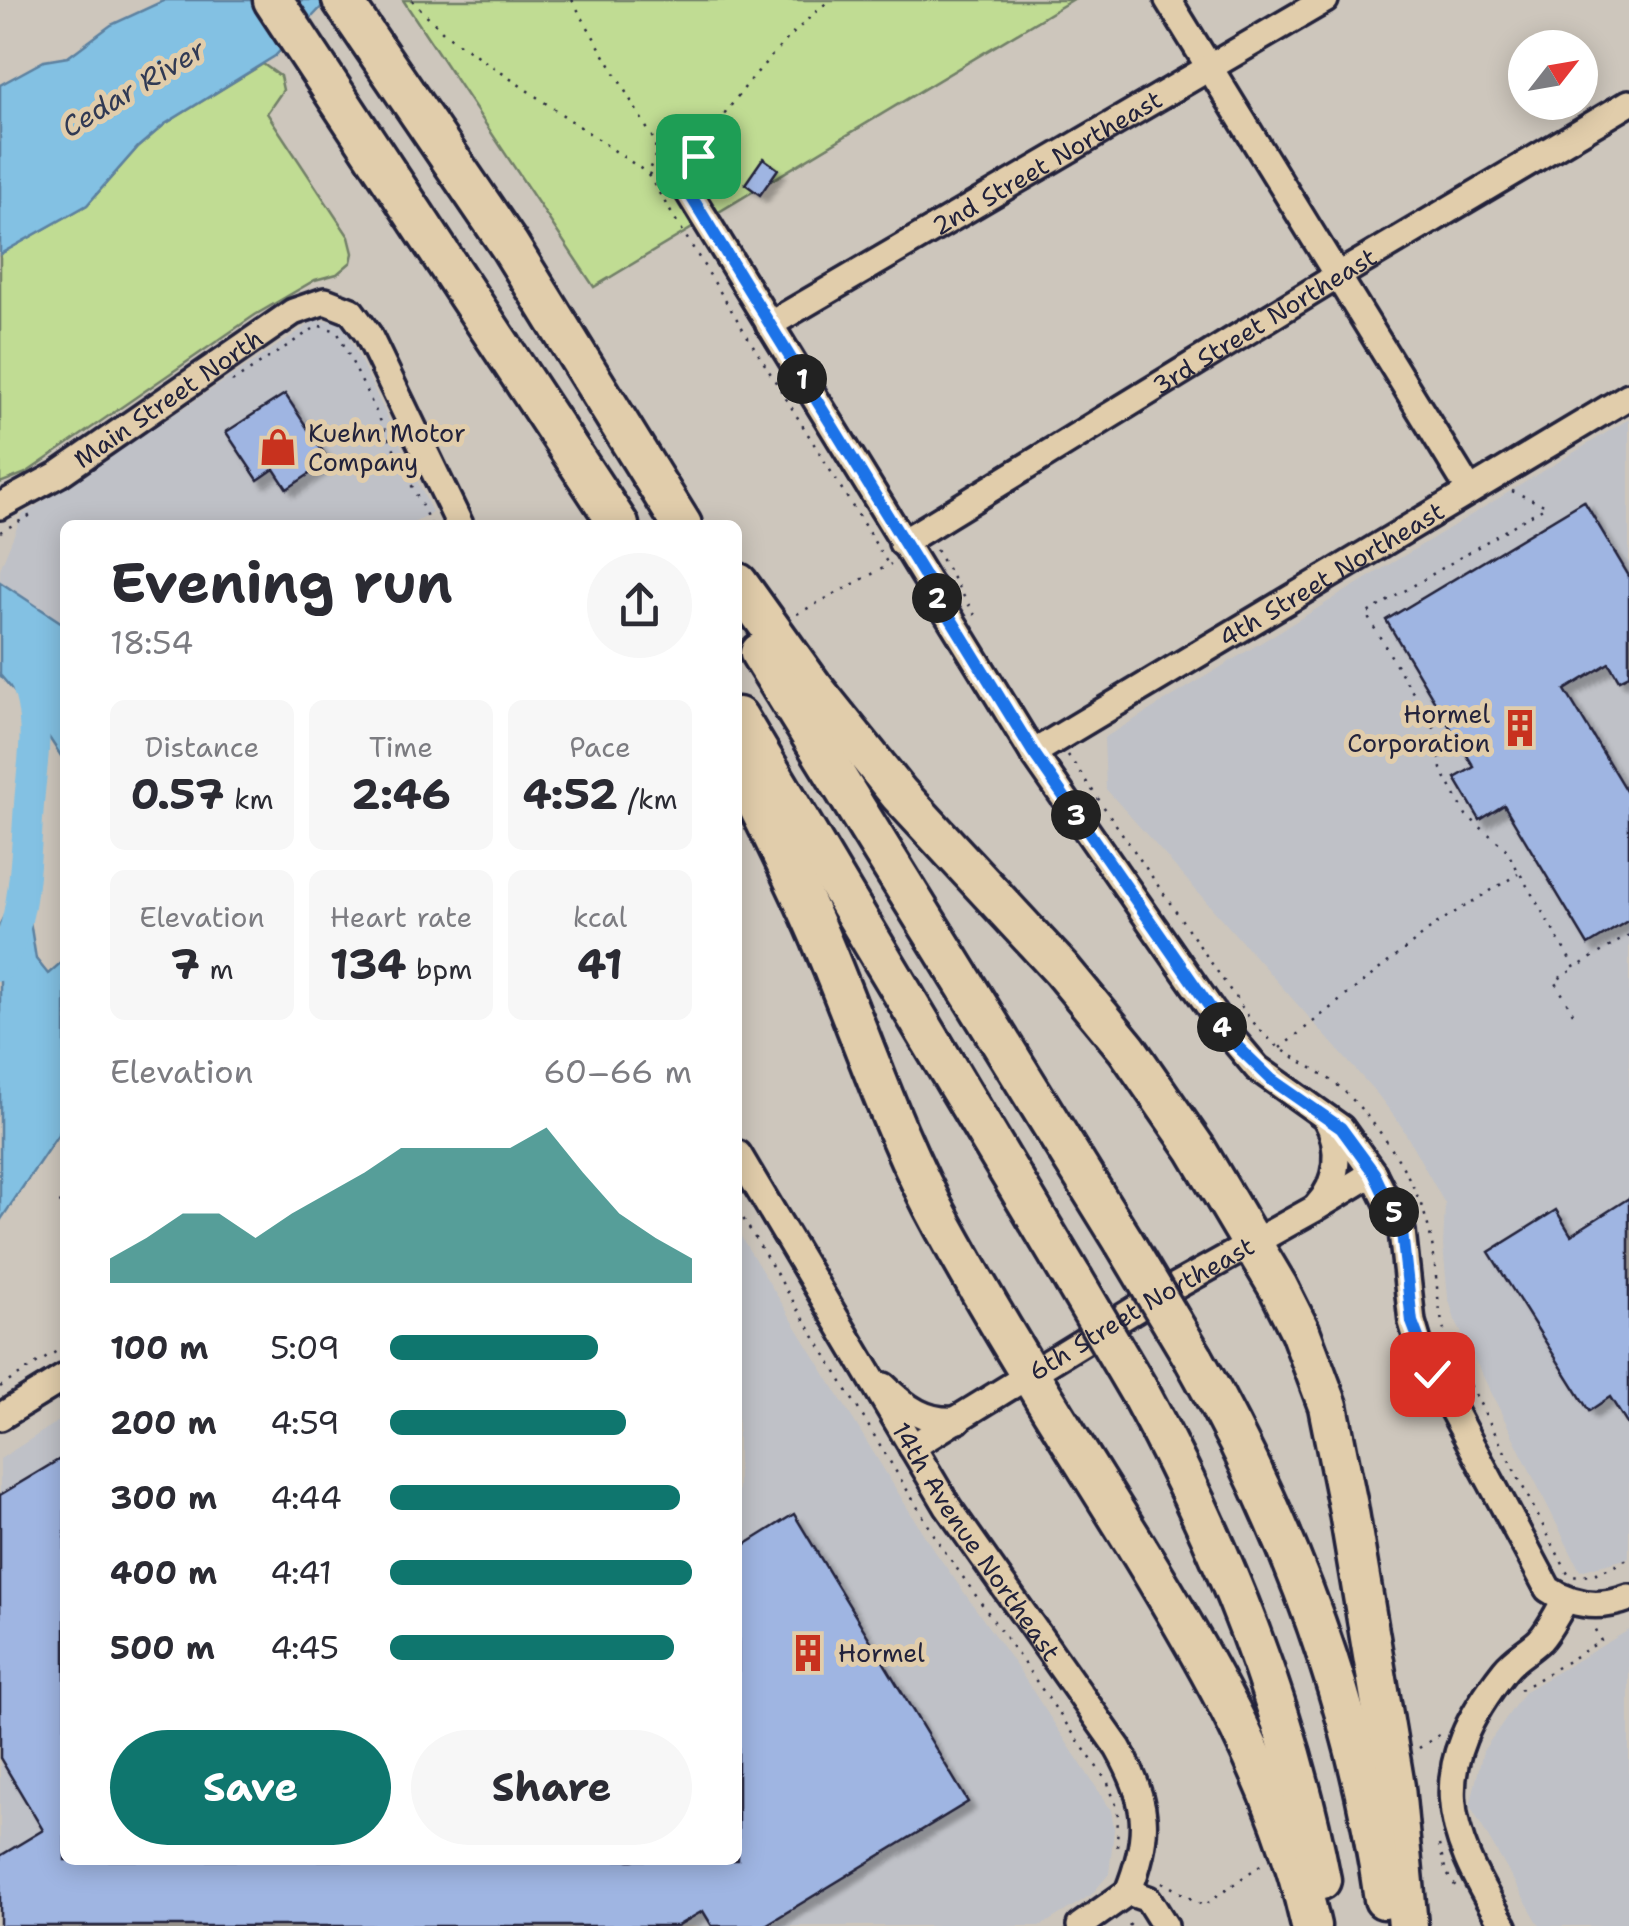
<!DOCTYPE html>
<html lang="en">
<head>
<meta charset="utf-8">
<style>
	:root { --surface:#fff; --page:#f7f7f7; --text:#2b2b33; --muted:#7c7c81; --accent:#0f766e }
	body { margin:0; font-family:"Shantell Sans",sans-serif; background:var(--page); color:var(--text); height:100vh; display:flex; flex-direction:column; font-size:38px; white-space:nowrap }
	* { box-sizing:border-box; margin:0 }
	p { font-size:32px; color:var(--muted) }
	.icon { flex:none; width:55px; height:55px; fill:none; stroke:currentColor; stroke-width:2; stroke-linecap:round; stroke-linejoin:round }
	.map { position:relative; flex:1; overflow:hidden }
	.drawer { position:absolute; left:60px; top:520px; width:682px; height:1345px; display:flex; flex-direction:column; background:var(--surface); border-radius:15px; box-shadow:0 5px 25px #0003 }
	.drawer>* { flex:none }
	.needle { width:65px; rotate:59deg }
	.buttons { position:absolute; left:1508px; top:30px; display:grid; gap:20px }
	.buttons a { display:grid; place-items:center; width:90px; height:90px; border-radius:50%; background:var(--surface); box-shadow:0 5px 25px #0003; font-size:50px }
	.pin { position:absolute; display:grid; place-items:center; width:85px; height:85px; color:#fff; margin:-42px; border-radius:20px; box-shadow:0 5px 15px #0006 }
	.km { position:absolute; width:50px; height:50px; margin:-25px; border-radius:50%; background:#222; color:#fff; font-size:28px; line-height:50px; text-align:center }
	.round { display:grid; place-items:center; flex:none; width:105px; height:105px; border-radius:52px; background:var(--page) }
	.headline { display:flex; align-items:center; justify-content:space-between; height:170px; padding:0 50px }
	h1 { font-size:55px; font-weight:700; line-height:75px }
	.figures { display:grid; grid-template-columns:repeat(3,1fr); gap:15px; height:170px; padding:10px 50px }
	.figures div { display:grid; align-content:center; border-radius:15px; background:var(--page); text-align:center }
	.figures b { font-size:42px; font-weight:700 }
	.figures small { font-size:28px; font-weight:400 }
	.figures p { font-size:28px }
	.chart { height:280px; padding:20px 50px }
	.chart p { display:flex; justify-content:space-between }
	.chart svg { width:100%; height:180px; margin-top:10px; fill:var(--accent); opacity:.7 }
	.primary-button { display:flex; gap:20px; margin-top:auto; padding:20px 50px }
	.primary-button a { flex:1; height:115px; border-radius:60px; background:var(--accent); color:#fff; font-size:40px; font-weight:700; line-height:115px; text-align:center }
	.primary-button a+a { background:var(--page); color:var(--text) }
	ul { padding:0 50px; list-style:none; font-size:32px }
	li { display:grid; grid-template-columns:160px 120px 1fr; align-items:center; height:75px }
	li i { height:25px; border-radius:12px; background:var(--accent) }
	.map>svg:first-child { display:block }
	.built { fill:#bfc1c7 }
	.green { fill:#c0dc93; stroke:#717f67; stroke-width:2.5 }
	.water { fill:#83c1e3; stroke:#5c81a0; stroke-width:2.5 }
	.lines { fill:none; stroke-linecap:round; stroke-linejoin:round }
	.river { stroke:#83c1e3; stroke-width:30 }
	.building { fill:#9fb5e2; stroke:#22223b; stroke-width:2.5; filter:url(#shadow) }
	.minor-casing { stroke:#22223b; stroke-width:32 }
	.highway-casing { stroke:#22223b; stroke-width:45 }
	.path { stroke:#22223b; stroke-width:2.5; stroke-dasharray:2.5 8; stroke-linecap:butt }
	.minor { stroke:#e1cdab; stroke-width:25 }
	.highway { stroke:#e1cdab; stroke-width:38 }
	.highway-bridge-casing { stroke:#22223b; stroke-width:45; stroke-linecap:butt }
	.highway-bridge { stroke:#e1cdab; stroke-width:38 }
	.route-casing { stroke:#fff; stroke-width:20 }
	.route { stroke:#1a73e8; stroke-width:12 }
	.labels { text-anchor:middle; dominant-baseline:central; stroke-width:10; stroke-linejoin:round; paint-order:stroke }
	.street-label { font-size:25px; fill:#22223b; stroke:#e1cdab }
	.poi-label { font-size:25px; fill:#22223b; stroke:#e1cdab; text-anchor:start }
	.water-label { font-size:28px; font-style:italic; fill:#313a54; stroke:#e1cdab }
</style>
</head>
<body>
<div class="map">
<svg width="1629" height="1926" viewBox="0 0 1629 1926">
	<defs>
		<filter id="shadow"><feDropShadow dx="7" dy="7" stdDeviation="2.5" flood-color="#0004"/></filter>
	</defs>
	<rect width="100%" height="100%" fill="#cdc6bc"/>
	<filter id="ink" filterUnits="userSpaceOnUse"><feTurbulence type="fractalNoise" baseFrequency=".01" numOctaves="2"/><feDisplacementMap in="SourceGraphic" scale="20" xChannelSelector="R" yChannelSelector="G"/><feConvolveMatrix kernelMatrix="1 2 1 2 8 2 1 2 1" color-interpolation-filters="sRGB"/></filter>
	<g filter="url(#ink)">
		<g class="built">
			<polygon points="316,320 339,321 347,332 432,512 410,525 65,525 65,625 0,582 0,569 22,515"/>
			<polygon points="1629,419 1629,1558 1580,1571 1455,1320 1448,1297 1443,1246 1445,1204 1402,1127 1378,1095 1106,789 1104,738"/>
			<polygon points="738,1232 929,1543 1021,1673 1111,1810 1114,1829 1109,1874 1091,1895 1041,1926 0,1926 0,1459 65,1417 65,1860 738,1860"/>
			<polygon points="1629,1630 1629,1926 1540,1926 1470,1806 1483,1751 1525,1691"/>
		</g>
		<g class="green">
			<polygon points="403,0 1072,0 594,287"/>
			<polygon points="263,64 280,76 283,90 267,113 349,237 353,253 351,262 337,274 315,280 255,315 26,473 0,483 0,254 87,205 138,147 165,124"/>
		</g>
		<g class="water">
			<polygon points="165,0 328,0 275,56 165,124 138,147 87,205 0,254 0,85 44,61 68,57 111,25"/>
			<polygon points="0,582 65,625 65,762 35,716 0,675"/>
			<polygon points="23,877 36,959 48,974 65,959 65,1124 0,1221 0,924"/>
		</g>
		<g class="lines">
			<path class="river" d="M0,966C26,917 25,858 29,804C32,761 42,722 25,680"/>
		</g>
		<g class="building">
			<polygon points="763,158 778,169 760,195 745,184"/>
			<polygon points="285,394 329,461 287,489 274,469 258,480 226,432"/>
			<polygon points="1584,501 1629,576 1629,675 1619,680 1609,663 1565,690 1629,796 1629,920 1588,945 1504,805 1480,820 1455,778 1474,767 1386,620"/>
			<polygon points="1629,1198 1629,1427 1610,1397 1589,1411 1489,1252 1556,1210 1571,1235"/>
			<polygon points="65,1456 65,1860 738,1860 738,1549 794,1514 968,1802 764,1926 712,1926 703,1911 677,1926 0,1926 0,1856 43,1830 0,1758 0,1495"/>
		</g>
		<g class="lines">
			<g class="minor-casing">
				<g id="minor">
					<polyline points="1168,0 1470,491"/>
					<path d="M686,188L1033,753L1226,1031L1257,1068L1341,1128L1373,1173L1402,1231L1412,1322L1420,1349L1548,1589C1573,1606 1600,1609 1629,1598"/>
					<path id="s1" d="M769,325L1325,0"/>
					<path id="s2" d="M0,506L59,474L293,312L325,301L351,311L368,334L460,525"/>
					<path id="s3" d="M902,543L1339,275L1629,103"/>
					<path id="s4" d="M1033,753L1629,396"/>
					<path id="s5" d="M738,1154L948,1507L1118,1748C1149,1803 1151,1834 1128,1892"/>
					<path d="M1317,1206C1339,1182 1342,1147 1326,1118"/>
					<path d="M884,1386C906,1408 926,1423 958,1420"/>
					<polyline points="0,1417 65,1377"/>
					<path id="s6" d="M912,1447L1149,1301L1314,1209L1373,1173"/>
					<polyline points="1128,1892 1148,1899 1165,1926"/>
					<polyline points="1080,1926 1128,1892"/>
					<path d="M1504,1926C1443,1827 1427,1769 1505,1670C1515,1657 1529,1651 1540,1640C1550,1629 1557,1613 1565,1601"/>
				</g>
			</g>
			<g class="highway-casing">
				<g id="highway">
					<polyline points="273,0 619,525"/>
					<polyline points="342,0 509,245 682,525"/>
					<polyline points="738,583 812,686 899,794 1061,969 1127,1049 1196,1149 1278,1287 1300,1331 1328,1406 1348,1506 1395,1787 1408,1926"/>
					<polyline points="760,653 1124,1242"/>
					<polyline points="738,717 1073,1279"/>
					<path d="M738,765C765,821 794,877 819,935C861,1033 892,1133 944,1227C1003,1335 1070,1439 1135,1544C1209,1665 1280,1786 1311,1926"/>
					<path d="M1194,1359C1290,1528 1357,1706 1384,1899"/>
					<path d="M1140,1393C1223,1547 1288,1707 1321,1880"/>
				</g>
			</g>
			<g class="path">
				<polyline points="412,0 444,33 647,173 665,180"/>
				<polyline points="572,0 655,142 656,154 648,172"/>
				<path d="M694,169C715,114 784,37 830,0"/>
				<polyline points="648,175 888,564"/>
				<polyline points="320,326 337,331 431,525"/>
				<polyline points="232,382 313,329"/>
				<polyline points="1512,491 1546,506 1366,614 1437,733 1441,769 1466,815 1505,848 1575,968 1629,935"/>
				<polyline points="0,532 33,514"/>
				<polyline points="936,550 978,620"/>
				<polyline points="797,614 891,564"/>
				<path d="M1068,755L1248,1016C1258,1028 1268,1039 1280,1048C1301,1063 1325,1073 1344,1091C1381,1127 1419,1183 1430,1234C1438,1269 1435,1305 1447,1340L1569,1576C1588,1579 1612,1568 1629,1558"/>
				<polyline points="1573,1013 1555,981 1574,969"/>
				<polyline points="1280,1048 1439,922 1518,874"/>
				<polyline points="65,1181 60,1201 65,1218"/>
				<polyline points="738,1210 941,1546 1108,1783 1118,1810 1117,1851"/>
				<polyline points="0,1387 65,1346"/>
				<polyline points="1520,1690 1601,1641 1593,1626"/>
				<polyline points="1419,1748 1442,1733"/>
				<polyline points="1439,1845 1446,1872 1456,1887"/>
				<polyline points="1162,1882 1204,1906 1263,1863"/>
				<polyline points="1129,1926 1134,1919"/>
			</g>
			<use href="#minor" class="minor"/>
			<use href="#highway" class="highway"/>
			<g class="highway-bridge-casing">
				<g id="highway-bridge">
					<polyline points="1124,1242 1194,1359"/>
					<polyline points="1073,1279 1140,1393"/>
				</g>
			</g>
			<use href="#highway-bridge" class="highway-bridge"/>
		</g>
	</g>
	<g class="lines" filter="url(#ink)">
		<g class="route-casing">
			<polyline id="route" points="698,156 686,188 1033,752 1236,1045 1272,1080 1341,1128 1374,1173 1402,1232 1412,1322 1432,1374"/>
		</g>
		<use href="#route" class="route"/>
	</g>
	<defs>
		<g id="shop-bare" transform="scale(3)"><path d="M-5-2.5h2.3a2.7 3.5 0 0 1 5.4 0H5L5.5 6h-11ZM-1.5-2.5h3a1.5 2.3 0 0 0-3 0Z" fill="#c8321e" stroke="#e1cdab" stroke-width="2.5" paint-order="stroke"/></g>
		<g id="building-bare" transform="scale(3)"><path d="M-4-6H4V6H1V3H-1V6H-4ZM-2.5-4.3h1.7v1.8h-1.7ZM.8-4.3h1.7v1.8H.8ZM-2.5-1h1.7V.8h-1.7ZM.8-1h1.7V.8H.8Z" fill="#c8321e" stroke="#e1cdab" stroke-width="2.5" paint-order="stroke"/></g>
	</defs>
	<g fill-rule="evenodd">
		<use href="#shop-bare" x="278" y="447"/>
		<use href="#building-bare" x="1520" y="728"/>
		<use href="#building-bare" x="808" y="1653"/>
	</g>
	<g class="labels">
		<g class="street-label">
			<text stroke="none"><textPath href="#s1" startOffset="322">2nd Street Northeast</textPath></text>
			<text stroke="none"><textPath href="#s3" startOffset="425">3rd Street Northeast</textPath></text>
			<text stroke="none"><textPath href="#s2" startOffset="200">Main Street North</textPath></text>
			<text stroke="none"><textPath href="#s4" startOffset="348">4th Street Northeast</textPath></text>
			<text stroke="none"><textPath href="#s6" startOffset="268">6th Street Northeast</textPath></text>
			<text stroke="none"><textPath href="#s5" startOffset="455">14th Avenue Northeast</textPath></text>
		</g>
		<g class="poi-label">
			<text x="308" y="433">Kuehn Motor<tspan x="308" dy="29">Company</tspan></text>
			<text x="1490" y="714" text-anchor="end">Hormel<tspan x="1490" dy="29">Corporation</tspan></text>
			<text x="838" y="1653">Hormel</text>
		</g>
		<g class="water-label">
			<text transform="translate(133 88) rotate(-31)">Cedar River</text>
		</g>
	</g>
</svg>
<div class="buttons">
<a><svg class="needle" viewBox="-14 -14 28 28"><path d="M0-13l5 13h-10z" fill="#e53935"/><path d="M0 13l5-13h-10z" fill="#7c7c81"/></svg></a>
</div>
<div class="pin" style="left:698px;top:156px;background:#1e9e55"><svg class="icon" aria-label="arrive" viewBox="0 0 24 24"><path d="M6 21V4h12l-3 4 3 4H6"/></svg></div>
<div class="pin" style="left:1432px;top:1374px;background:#d93025"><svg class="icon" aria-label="check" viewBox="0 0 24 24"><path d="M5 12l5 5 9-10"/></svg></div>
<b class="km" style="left:802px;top:379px">1</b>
<b class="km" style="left:937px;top:598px">2</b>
<b class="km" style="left:1076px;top:815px">3</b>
<b class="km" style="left:1222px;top:1027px">4</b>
<b class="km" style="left:1394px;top:1212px">5</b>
<section class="drawer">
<div class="headline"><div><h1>Evening run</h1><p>18:54</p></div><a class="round"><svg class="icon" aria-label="share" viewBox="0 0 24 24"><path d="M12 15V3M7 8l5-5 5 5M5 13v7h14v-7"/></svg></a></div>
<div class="figures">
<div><p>Distance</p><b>0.57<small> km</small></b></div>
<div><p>Time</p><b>2:46</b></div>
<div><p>Pace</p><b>4:52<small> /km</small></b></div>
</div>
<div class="figures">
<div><p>Elevation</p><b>7<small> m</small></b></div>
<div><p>Heart rate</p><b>134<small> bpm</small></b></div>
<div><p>kcal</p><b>41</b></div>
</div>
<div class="chart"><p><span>Elevation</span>60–66 m</p>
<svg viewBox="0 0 160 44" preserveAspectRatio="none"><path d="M0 44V38L10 33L20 27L30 27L40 33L50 27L60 22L70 17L80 11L90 11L100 11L110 11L120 6L130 17L140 27L150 33L160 38V44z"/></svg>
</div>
<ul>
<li><b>100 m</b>5:09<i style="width:69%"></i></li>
<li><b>200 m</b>4:59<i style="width:78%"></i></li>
<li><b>300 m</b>4:44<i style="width:96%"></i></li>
<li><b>400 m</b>4:41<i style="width:100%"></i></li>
<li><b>500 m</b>4:45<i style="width:94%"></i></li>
</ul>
<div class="primary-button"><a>Save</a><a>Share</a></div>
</section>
</div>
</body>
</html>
